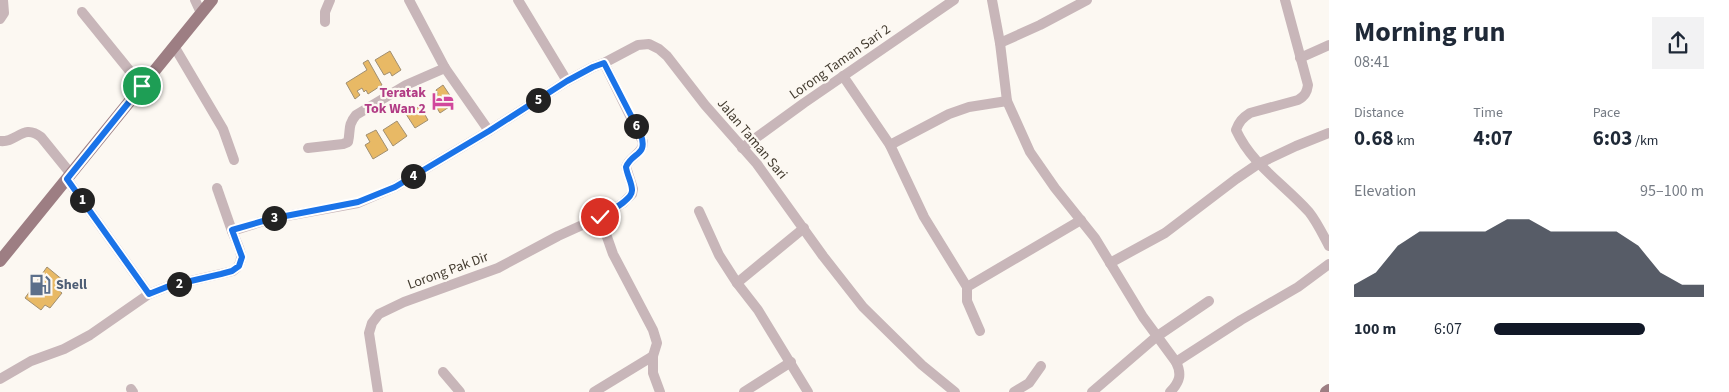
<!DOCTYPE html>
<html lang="en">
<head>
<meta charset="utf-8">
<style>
	:root { --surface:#fff; --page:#f2f2f3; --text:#1f2937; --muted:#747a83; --accent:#111827 }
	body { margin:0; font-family:"Source Sans 3",sans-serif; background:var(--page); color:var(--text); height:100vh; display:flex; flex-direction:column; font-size:19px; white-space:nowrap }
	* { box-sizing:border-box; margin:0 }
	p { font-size:16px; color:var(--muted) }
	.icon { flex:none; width:28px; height:28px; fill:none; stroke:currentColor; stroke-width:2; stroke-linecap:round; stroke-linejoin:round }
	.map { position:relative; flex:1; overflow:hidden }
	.details { display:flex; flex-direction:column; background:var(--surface); width:400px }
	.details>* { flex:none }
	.pin { position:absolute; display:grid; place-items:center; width:42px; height:42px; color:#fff; margin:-21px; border:2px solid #fff; border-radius:50%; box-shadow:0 1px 5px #0007 }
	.km { position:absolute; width:25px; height:25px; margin:-12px; border-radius:50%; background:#222; color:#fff; font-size:14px; line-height:25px; text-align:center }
	.round { display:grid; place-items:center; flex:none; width:52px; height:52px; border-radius:0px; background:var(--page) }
	.headline { display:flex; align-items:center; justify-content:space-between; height:85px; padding:0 25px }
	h1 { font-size:28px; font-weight:700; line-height:38px }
	.figures { display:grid; grid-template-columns:repeat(3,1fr); gap:8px; height:85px; padding:5px 25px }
	.figures div { display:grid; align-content:center }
	.figures b { font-size:21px; font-weight:700 }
	.figures small { font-size:14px; font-weight:400 }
	.figures p { font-size:14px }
	.chart { height:140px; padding:10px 25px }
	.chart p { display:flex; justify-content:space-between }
	.chart svg { width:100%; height:90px; margin-top:5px; fill:var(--accent); opacity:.7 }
	ul { padding:0 25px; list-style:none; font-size:16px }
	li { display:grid; grid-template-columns:80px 60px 1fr; align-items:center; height:38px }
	li i { height:12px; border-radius:6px; background:var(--accent) }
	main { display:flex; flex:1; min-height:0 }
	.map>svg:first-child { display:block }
	.building { fill:#e8b965; stroke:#a18f71 }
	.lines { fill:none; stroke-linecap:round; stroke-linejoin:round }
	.minor { stroke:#c8b6b9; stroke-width:10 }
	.major { stroke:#9d7e83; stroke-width:12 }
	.route-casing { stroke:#fff; stroke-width:10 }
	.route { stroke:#1a73e8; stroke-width:6 }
	.labels { text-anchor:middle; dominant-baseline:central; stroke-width:4.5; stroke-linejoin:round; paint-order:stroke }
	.street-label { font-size:14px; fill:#433b2f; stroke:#fcf8f2 }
	.hotel-label { font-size:14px; font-weight:bold; fill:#b23c85; stroke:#fcf8f2; text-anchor:end }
	.service-label { font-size:14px; font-weight:bold; fill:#4e5e75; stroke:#fcf8f2; text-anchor:start }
</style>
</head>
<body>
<main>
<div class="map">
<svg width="1329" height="392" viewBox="0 0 1329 392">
	<rect width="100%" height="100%" fill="#fcf8f2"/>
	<g class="building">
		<polygon points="390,51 401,70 392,76 390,72 384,75 375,60"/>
		<polygon points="368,60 382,85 368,94 366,90 364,92 362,88 357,91 360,95 355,99 346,83 367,70 363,63"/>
		<polygon points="443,85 455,103 440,113 431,99 438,94 436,90"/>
		<polygon points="420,106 428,120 415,128 404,111 409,108 411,112"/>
		<polygon points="397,121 407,136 393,146 383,130"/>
		<polygon points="376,130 388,150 373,159 365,145 370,142 366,135"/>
		<polygon points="47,267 64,281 57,289 62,293 50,308 45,305 41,310 25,298"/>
	</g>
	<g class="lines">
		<g class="minor">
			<polyline points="195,0 201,13"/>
			<polyline points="409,0 445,68 489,131"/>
			<polyline points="518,0 567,81"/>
			<path d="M992,0L1000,43L1007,101L1030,152L1055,188L1095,238L1143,317L1176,362C1182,374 1180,382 1170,392"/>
			<path d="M1285,0L1308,85C1307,92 1305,96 1298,100L1250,113C1242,118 1239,122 1236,130C1252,165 1284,184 1309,212C1317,222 1323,235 1329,246"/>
			<polyline points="82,12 142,86"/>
			<polyline points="0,19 4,13 3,0"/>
			<polyline points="325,22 325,12 330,0"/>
			<polyline points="1000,43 1040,25 1087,0"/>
			<polyline points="174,46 223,129 234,160"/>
			<polyline points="1300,58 1329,45"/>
			<polyline points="843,76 890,145 924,217 967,287 967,301 980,331"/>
			<path d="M0,141C17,143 23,123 41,137L71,174"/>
			<polyline points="890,145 949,114 969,107 1007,101"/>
			<path d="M308,148L343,144L348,142C351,130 347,126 356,115L406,85L445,68"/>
			<polyline points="742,148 804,103 954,0"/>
			<polyline points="67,179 149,294"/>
			<polyline points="217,188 232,231"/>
			<polyline points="699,211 719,255 737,283 758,310 808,392"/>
			<polyline points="600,217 613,254 653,330 657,343 653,356 653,373 660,392"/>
			<polyline points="1110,263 1165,233 1236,179 1258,164 1296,146 1329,133"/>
			<polyline points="737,283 804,228"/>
			<polyline points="967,287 1081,220"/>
			<polyline points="1176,362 1241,320 1298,287 1329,264"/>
			<polyline points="443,372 460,392"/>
			<path d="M0,379L31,361L64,349L90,335L149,294L169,286L233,271C249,260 237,245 232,231L270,219L358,203L395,187L489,131L567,81L593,67L604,63L638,45L649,44L659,49L667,56L705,105L757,164L823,256L863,307L922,365L955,392"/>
			<polyline points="131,389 133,392"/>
			<path d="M378,392L369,333L372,323L379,314L404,302L498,268L558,236L600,217L623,203L632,194L633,189L626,167C630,156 643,154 643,142L604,63"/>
			<polyline points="594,392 653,356"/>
			<polyline points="744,392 791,362"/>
			<polyline points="1014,392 1029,383 1041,366"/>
			<polyline points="1092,392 1156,337 1209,301"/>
		</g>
		<g class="major">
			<polyline points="0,261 212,0"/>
			<polyline points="1326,392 1329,390"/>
		</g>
	</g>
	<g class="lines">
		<g class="route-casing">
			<path id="route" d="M142,86L67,179L149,294L169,286L221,274L232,271L239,266L242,257L232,230L270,219L358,202L395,187L489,131L567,81L593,67L604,63L641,135C648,156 632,152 626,167C627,175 632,183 632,190C633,200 608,212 600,217"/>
		</g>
		<use href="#route" class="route"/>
	</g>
	<defs>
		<g id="hotel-bare" transform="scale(1.725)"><path d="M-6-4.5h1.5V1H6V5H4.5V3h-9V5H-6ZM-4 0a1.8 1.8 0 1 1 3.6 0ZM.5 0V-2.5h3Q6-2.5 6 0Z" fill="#d1479c" stroke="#fcf8f2" stroke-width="2.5" paint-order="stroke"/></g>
		<g id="fuel-bare" transform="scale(1.725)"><path d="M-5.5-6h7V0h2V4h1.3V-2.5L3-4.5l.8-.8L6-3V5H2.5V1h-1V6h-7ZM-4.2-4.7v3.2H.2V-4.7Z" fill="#5c6f8a" stroke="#fcf8f2" stroke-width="2.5" paint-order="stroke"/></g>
	</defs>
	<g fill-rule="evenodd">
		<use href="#hotel-bare" x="443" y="101"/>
		<use href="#fuel-bare" x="40" y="285"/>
	</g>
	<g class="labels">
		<g class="street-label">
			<text transform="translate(840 62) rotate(-35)">Lorong Taman Sari 2</text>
			<text transform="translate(752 139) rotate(50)">Jalan Taman Sari</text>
			<text transform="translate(448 271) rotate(-20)">Lorong Pak Dir</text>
		</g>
		<g class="hotel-label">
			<text x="426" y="93">Teratak<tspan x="426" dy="16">Tok Wan 2</tspan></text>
		</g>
		<g class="service-label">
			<text x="56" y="285">Shell</text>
		</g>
	</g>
</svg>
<div class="pin" style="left:142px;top:86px;background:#1e9e55"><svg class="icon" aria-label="arrive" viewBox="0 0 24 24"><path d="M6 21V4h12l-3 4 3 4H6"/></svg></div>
<div class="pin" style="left:600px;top:217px;background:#d93025"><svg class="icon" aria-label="check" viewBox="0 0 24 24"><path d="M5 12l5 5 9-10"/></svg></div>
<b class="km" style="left:82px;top:200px">1</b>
<b class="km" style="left:179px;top:284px">2</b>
<b class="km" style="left:274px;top:218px">3</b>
<b class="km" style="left:413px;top:176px">4</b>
<b class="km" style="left:538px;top:100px">5</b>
<b class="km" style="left:636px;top:126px">6</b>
</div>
<section class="details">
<div class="headline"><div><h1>Morning run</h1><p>08:41</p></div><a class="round"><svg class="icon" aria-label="share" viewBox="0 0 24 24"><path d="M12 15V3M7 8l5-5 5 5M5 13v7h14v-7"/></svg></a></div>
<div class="figures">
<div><p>Distance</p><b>0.68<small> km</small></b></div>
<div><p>Time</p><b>4:07</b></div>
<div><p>Pace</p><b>6:03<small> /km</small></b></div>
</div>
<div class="chart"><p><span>Elevation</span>95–100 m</p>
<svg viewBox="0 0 160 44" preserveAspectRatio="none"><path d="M0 44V38L10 32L20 19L30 12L40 12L50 12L60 12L70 6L80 6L90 12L100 12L110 12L120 12L130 19L140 32L150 38L160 38V44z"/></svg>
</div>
<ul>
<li><b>100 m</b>6:07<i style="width:72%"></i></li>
</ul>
</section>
</main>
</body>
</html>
